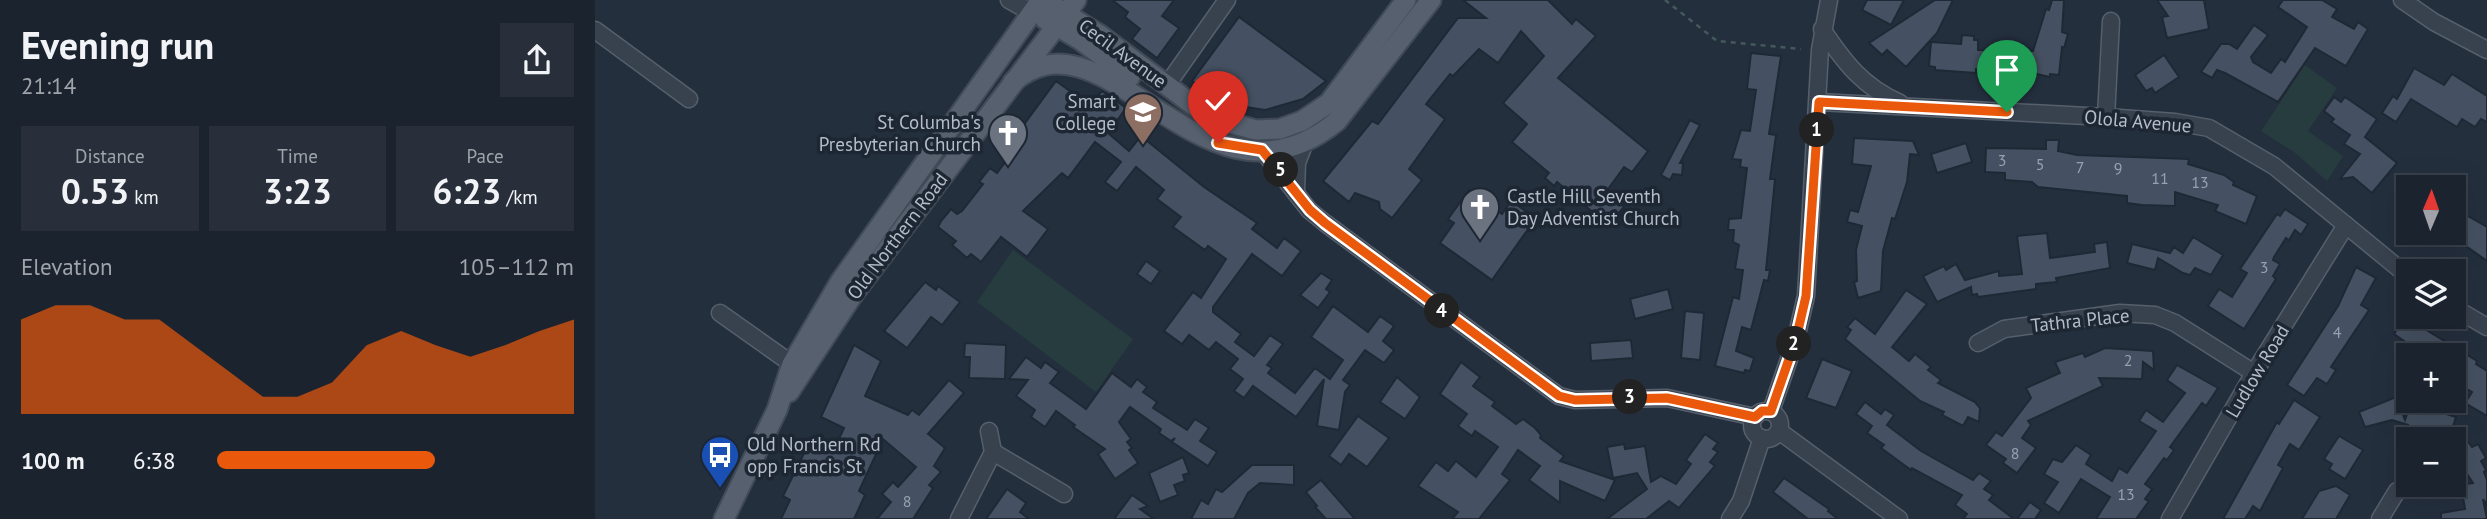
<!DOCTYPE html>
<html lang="en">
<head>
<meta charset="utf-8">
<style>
	:root { --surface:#1b232e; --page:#282f3a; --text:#f1f3f6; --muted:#a0a4aa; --line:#39404a; --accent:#ea580c }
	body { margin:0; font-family:"PT Sans",sans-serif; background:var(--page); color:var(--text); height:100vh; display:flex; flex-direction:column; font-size:26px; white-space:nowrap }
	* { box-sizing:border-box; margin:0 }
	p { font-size:23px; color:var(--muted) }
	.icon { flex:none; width:38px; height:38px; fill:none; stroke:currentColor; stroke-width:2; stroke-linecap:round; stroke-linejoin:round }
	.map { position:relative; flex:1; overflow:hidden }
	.side { display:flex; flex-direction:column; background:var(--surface); width:595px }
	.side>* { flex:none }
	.needle { width:46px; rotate:2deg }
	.fabs { position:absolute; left:1801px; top:175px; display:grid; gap:14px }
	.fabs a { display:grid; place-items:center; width:70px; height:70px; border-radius:0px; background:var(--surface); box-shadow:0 7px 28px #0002,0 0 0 2px var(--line); font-size:35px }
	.pin { position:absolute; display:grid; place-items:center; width:60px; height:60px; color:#fff; margin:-72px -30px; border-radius:50% 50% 50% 0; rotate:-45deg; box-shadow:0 0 7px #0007 }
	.pin .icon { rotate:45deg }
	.km { position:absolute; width:35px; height:35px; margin:-18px; border-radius:50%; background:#222; color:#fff; font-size:19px; line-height:35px; text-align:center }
	.round { display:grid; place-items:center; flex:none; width:74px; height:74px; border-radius:0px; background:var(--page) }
	.summary { display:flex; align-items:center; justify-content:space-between; height:119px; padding:0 21px }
	h1 { font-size:38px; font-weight:700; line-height:52px }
	.stats { display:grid; grid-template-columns:repeat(3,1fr); gap:10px; height:119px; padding:7px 21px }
	.stats div { display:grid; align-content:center; border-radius:0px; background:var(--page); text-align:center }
	.stats b { font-size:35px; font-weight:700 }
	.stats small { font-size:19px; font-weight:400 }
	.stats p { font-size:19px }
	.chart { height:196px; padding:14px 21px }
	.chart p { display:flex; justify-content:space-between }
	.chart svg { width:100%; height:126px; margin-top:7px; fill:var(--accent); opacity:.7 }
	ul { padding:0 21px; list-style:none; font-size:23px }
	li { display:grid; grid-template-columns:112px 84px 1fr; align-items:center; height:52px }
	li i { height:18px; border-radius:9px; background:var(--accent) }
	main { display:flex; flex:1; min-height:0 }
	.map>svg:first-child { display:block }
	.green { fill:#263c3f }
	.building { fill:#455162; stroke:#1f2835; stroke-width:2 }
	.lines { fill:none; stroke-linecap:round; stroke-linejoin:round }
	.minor-casing { stroke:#565f6c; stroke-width:19 }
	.major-casing { stroke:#414a57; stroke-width:23 }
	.path { stroke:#44595c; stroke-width:2.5; stroke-dasharray:5 5; stroke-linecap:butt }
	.minor { stroke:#38414e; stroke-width:16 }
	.major { stroke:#56606e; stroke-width:19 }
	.route-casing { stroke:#fff; stroke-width:14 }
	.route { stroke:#ea580c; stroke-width:9 }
	.labels { text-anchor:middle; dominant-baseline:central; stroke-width:7; stroke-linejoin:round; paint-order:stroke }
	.number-label { font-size:16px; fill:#98a1af }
	.street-label { font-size:19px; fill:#b4bcc9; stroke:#1d2633 }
	.poi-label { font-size:19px; fill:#b4bcc9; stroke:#1d2633; text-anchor:end }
</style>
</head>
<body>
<main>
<section class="side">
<div class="summary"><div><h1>Evening run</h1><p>21:14</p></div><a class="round"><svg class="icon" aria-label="share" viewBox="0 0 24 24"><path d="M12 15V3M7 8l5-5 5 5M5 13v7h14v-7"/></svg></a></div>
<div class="stats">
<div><p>Distance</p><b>0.53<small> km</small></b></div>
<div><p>Time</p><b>3:23</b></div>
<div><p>Pace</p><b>6:23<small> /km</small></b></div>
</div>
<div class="chart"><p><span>Elevation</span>105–112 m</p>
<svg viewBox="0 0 160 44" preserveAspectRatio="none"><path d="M0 44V11L10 6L20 6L30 11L40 11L50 20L60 29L70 38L80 38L90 33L100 20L110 15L120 20L130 24L140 20L150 15L160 11V44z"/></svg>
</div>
<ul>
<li><b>100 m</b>6:38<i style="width:61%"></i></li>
</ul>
</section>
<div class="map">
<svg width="1892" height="519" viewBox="0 0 1892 519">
	<rect width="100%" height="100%" fill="#242f3e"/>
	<g class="green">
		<polygon points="1710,65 1742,88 1713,131 1748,156 1732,181 1699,152 1666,131"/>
		<polygon points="418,250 538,339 501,392 382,302"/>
	</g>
	<g class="building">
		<polygon points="517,0 579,0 567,16 584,28 562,58 537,39 545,29 530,17 533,12"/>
		<polygon points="868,0 953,0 977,24 981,19 1001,36 963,78 1053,151 1037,172 1029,167 1011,192 1029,207 1013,225 962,182 959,186 950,178 954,173 917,142 932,124 908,103 949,56 926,31 903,63 884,49 858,76 855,74 831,104 850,119 814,169 827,180 797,218 785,209 784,202 760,193 754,202 728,181 777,121 783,124 863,18 891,18"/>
		<polygon points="1272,0 1309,0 1296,25 1267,10"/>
		<polygon points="1340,0 1358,0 1342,33 1311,67 1292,50 1287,55 1274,43"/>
		<polygon points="1457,0 1469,0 1467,32 1473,34 1469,48 1467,47 1464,75 1455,74 1455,77 1427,71 1381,69 1381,73 1340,70 1340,67 1334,66 1336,42 1366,44 1367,35 1379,36 1379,40 1383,40 1383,50 1438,51 1451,9 1454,10"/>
		<polygon points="1562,0 1609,0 1614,29 1572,38 1567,17 1573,16"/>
		<polygon points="1688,0 1727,0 1742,9 1737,17 1759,29 1763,22 1773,29 1751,66 1720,48 1683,102 1630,73 1622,70 1617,78 1606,72 1626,44 1634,44 1642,49 1659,25 1673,35 1656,57 1658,62 1676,73 1686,59 1690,62 1712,27 1683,7"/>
		<polygon points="644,17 731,81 708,99 670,110 632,104 609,90 597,81"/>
		<polygon points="1156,53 1186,56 1174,134 1181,135 1175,179 1180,179 1171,270 1175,270 1173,281 1169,280 1156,330 1147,327 1141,351 1159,358 1155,371 1150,370 1149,373 1120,366 1138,297 1144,299 1148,270 1140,269 1144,245 1138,242 1139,230 1133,230 1134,219 1146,218 1152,168 1145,167 1146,160 1137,159 1146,130 1155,131 1161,90 1152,89"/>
		<polygon points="1569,55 1584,77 1560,93 1557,88 1551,91 1540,75"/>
		<polygon points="1819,68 1849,85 1857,74 1892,96 1892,122 1886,119 1880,127 1867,119 1862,127 1816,99 1801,122 1787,113 1798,96 1802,99"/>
		<polygon points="461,81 494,105 507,91 531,108 513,133 534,151 546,136 609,187 662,223 657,229 682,248 689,238 706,251 687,276 657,254 618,307 618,312 646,334 640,342 659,356 675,335 688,344 672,365 677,368 673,373 700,393 720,368 735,379 748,360 716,337 738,306 773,332 785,316 799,326 788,341 799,350 789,363 770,350 748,380 755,385 750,392 744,430 722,426 729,379 701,417 658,386 649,398 639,391 648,379 635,369 643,359 621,342 614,350 594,335 587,344 569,331 598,292 606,298 631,259 613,246 610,250 578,227 586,217 562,199 569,190 541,167 522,191 510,182 526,162 500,142 473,178 467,173 428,211 453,229 432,257 406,237 386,262 376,254 372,258 357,245 361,241 343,227 346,221 356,209 362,214 367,211 388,184 384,182 395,168 402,173 425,142 419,138"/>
		<polygon points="1739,97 1746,102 1750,97 1782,119 1770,137 1802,163 1777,193 1758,177 1745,179 1765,154 1749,144 1755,135 1736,122 1739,119 1729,111"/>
		<polygon points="1095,120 1105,125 1085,163 1088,163 1087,175 1078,174 1075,180 1066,175"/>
		<polygon points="1259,138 1318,141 1324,155 1315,154 1312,182 1300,219 1297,218 1288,251 1286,291 1263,298 1259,282 1262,281 1261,250 1267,226 1252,222 1255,210 1263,212 1276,166 1257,164"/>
		<polygon points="1451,140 1464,140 1463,151 1482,155 1594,159 1593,164 1629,175 1639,182 1638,185 1662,196 1651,224 1620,211 1623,205 1580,192 1580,206 1547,205 1532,203 1532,196 1443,187 1437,182 1410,180 1410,173 1390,172 1391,148 1451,149"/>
		<polygon points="1371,143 1377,162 1342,173 1336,154"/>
		<polygon points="874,190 907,214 916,201 941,218 897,280 845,243 859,223 853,219"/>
		<polygon points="1690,209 1713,224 1706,235 1700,230 1694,240 1691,238 1679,257 1678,260 1685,264 1678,276 1681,279 1649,329 1613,306 1624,289 1637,297 1652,273 1645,269 1682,214 1685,216"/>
		<polygon points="1858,211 1864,215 1866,212 1892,227 1892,261 1858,237"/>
		<polygon points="1452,233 1455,258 1500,252 1499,244 1512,242 1515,268 1461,278 1462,282 1441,284 1441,289 1383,297 1382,294 1377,295 1376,287 1342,302 1328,276 1349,266 1351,270 1361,264 1370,280 1404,271 1404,276 1427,274 1422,236"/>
		<polygon points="1598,237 1628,255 1616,275 1600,268 1595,275 1588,273 1563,258 1560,270 1532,263 1537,244 1575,253 1579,247 1588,253"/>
		<polygon points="551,261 565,271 556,284 542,274"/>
		<polygon points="1761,267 1781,278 1766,305 1774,310 1736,367 1741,370 1732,384 1722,378 1709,396 1692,385 1743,306"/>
		<polygon points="726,273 737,280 731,289 735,292 723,308 705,295"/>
		<polygon points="330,282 341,290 343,286 365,302 347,325 336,317 312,348 289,331"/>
		<polygon points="1073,289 1078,309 1040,319 1035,299"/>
		<polygon points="1311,290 1332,304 1297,347 1314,361 1320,354 1336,367 1333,370 1346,380 1343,383 1380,402 1385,408 1384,422 1373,417 1368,426 1347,415 1349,412 1325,401 1250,339 1256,330 1252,327 1260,318 1280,334"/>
		<polygon points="1090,311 1109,313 1105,360 1086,358"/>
		<polygon points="1810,317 1882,361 1881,364 1892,371 1892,416 1870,403 1877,392 1858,381 1858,355 1805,355 1809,341 1799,334"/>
		<polygon points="1036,340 1038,358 996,361 995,343"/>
		<polygon points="370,343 411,345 410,379 374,378 375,357 369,357"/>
		<polygon points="259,345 286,361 270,396 313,415 317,410 324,415 354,380 369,393 333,434 350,448 339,466 346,472 334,485 338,488 318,519 282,519 296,502 287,494 298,482 303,487 321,467 288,439 264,491 270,495 259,519 186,519 195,500 188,496 216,439 239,450 249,428 226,417"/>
		<polygon points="1510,348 1558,351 1559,370 1548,362 1547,379 1504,378 1508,386 1433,421 1436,425 1427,438 1441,448 1422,473 1408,463 1411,459 1391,445 1401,432 1407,436 1436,398 1431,388 1465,373 1460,362 1488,353 1490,357"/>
		<polygon points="431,357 446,368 450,362 464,372 455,383 491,409 517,373 536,387 542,379 552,387 548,392 562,402 558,408 592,430 600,419 614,428 605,441 622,452 613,466 577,442 580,438 576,441 564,433 566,429 535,407 524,422 536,439 532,442 537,448 534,450 543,463 520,479 503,454 510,449 478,427 480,425 461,411 450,427 436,417 440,410 421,396 433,380 414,379"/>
		<polygon points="1227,359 1257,371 1241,408 1211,398"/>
		<polygon points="866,362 885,377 878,386 900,402 897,406 921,424 928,419 940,428 946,435 945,438 969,456 965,461 1020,480 1010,501 965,481 965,503 934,480 945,466 923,450 907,474 915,480 884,519 857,519 863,512 823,486 841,462 853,471 861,461 881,477 903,447 880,431 877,436 863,426 872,414 845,394"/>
		<polygon points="1582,365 1623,388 1611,406 1607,403 1575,447 1579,450 1572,460 1569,458 1550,484 1557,489 1550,499 1554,501 1541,519 1501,519 1515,497 1486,479 1464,513 1449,503 1463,482 1449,474 1458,459 1467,462 1481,445 1496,455 1491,464 1517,481 1524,468 1532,473 1561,431 1544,421 1551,410 1568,422 1590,393 1572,380"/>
		<polygon points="802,377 825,397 810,419 785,402"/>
		<polygon points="1801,397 1810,420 1816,403 1861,417 1854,439 1824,430 1821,439 1817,439 1809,436 1813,425 1797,420 1770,427 1764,412"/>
		<polygon points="1699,400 1725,417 1704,450 1695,444 1683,465 1688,468 1665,511 1658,506 1650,519 1628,519 1682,422 1684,424"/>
		<polygon points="1270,402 1286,414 1290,409 1299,415 1292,425 1326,451 1378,480 1384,473 1396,481 1389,489 1398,495 1394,500 1419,519 1368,519 1372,514 1360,505 1367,495 1317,468 1316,470 1286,448 1289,445 1272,433 1277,426 1261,414"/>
		<polygon points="763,416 794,438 772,467 754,454 746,465 734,456"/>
		<polygon points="1110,434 1123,443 1118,449 1123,452 1115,462 1120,466 1084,508 1074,501 1051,519 1012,519 1052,489 1042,473 1018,478 1012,447 1029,444 1030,449 1050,446 1056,482 1066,476 1081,484 1096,464 1091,460"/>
		<polygon points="1744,436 1768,450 1750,479 1734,469 1737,464 1729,459"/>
		<polygon points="1871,439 1877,447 1883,444 1891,458 1886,461 1891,470 1889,472 1892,480 1892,505 1888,499 1892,519 1846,519 1846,513 1870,509 1866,485 1878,483 1858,453 1858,447"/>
		<polygon points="588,457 594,473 588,475 590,481 579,485 583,495 565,502 554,473"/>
		<polygon points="657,465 699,465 699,485 665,483 653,493 639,519 596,519 606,500 613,504 621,489 627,492"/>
		<polygon points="1189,478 1234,509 1233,511 1243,519 1213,519 1178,492"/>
		<polygon points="726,480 760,519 731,519 720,507 722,506 711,492"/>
		<polygon points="1741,486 1755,495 1741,519 1707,519 1724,491"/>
		<polygon points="412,489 431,503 425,512 434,519 391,519"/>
		<polygon points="537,495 553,506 545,509 559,519 519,519"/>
		<polygon points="1435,502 1446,510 1440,519 1422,519"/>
	</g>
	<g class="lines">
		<g class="minor-casing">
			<g id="minor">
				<polyline points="414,0 437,13"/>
				<polyline points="1807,0 1839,22 1892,50"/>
				<path d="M1227,29C1249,62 1268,87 1305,103"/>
				<polyline points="0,30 94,99"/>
				<polyline points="572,85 632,0"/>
				<polyline points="1224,102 1511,117 1580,122 1614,128 1679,166 1813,276"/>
				<polyline points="1511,117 1516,21"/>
				<polyline points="667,150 714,210 730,223 964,396 980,400 1072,398 1160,417"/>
				<polyline points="701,190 702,163 710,142"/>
				<polyline points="1858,307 1892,327"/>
				<polyline points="125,313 197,364"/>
				<polyline points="1383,343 1409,329 1525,313 1560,315 1580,323 1659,373"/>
				<circle cx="1171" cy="425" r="14"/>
				<polyline points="1176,411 1201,339 1211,296 1225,50 1234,0"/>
				<polyline points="1184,431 1304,519"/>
				<polyline points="398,452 469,494"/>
				<polyline points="364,519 398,452 394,431"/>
				<polyline points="1135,519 1146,501 1167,438"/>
				<polyline points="1575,519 1659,373 1751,225"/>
				<polyline points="1785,519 1802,491"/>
			</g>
		</g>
		<g class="major-casing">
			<g id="major">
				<polyline points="460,7 505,35 614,117 661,130 685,129 707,121 734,103 811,0"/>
				<polyline points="450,19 484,39 535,77"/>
				<path d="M418,82C512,0 609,231 742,121L836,0"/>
				<polyline points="194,392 257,296 481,0"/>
				<polyline points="129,519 182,410 197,364 245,282 446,0"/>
			</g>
		</g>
		<polyline class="path" points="1070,0 1122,41 1206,49"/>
		<use href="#minor" class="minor"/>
		<use href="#major" class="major"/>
	</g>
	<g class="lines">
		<g class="route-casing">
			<polyline id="route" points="623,143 667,150 715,210 730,223 964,396 980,400 1072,398 1160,417 1167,411 1176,411 1201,339 1211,296 1224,102 1412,112"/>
		</g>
		<use href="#route" class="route"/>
	</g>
	<defs>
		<g id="school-pin" transform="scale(2.0125)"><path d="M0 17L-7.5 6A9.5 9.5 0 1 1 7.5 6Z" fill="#8d6e63" stroke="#1d2633"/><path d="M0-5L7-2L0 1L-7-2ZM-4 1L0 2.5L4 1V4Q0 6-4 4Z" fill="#fff"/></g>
		<g id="church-pin" transform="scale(2.0125)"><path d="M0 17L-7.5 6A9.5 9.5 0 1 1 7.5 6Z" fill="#6b7280" stroke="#1d2633"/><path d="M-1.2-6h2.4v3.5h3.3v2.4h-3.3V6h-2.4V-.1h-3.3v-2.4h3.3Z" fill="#fff"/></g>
		<g id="bus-pin" transform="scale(2.0125)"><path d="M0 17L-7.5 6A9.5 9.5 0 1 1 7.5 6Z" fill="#1a4fb4" stroke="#1d2633"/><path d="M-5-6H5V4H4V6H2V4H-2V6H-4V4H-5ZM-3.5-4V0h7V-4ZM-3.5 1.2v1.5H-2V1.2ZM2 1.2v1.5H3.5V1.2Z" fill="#fff"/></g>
	</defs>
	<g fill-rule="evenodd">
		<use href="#school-pin" x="548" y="112"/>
		<use href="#church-pin" x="413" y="133"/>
		<use href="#church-pin" x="885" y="207"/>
		<use href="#bus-pin" x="125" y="455"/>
	</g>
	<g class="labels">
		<g class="number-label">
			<text x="1407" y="160">3</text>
			<text x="1445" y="164">5</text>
			<text x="1485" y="167">7</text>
			<text x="1523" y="168">9</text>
			<text x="1565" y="178">11</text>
			<text x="1605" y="182">13</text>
			<text x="1669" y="267">3</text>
			<text x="1742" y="332">4</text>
			<text x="1533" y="360">2</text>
			<text x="1420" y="453">8</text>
			<text x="1531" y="494">13</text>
			<text x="312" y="501">8</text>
		</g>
		<g class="street-label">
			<text transform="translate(528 53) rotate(36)">Cecil Avenue</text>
			<text transform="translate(1543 121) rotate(5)">Olola Avenue</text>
			<text transform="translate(302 236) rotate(-53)">Old Northern Road</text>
			<text transform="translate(1485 320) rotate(-6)">Tathra Place</text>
			<text transform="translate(1662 371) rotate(-59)">Ludlow Road</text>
		</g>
		<g class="poi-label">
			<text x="521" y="101">Smart<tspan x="521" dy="22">College</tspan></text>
			<text x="386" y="122">St Columba's<tspan x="386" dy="22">Presbyterian Church</tspan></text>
			<text x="912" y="196" text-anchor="start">Castle Hill Seventh<tspan x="912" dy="22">Day Adventist Church</tspan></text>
			<text x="152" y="444" text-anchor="start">Old Northern Rd<tspan x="152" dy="22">opp Francis St</tspan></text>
		</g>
	</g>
</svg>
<div class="fabs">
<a><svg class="needle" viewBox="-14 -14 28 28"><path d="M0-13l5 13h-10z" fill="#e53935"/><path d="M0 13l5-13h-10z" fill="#a0a4aa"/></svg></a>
<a><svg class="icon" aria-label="layers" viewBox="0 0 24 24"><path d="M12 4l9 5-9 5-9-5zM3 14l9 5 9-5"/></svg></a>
<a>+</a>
<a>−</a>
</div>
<div class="pin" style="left:1412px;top:112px;background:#1e9e55"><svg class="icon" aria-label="arrive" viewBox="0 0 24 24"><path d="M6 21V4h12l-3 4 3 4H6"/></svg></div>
<div class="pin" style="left:623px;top:143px;background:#d93025"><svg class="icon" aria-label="check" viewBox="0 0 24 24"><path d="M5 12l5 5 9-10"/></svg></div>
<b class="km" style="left:1222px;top:130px">1</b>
<b class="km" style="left:1199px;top:344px">2</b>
<b class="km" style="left:1035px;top:397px">3</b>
<b class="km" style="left:847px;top:311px">4</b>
<b class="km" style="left:686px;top:170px">5</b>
</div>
</main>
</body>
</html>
